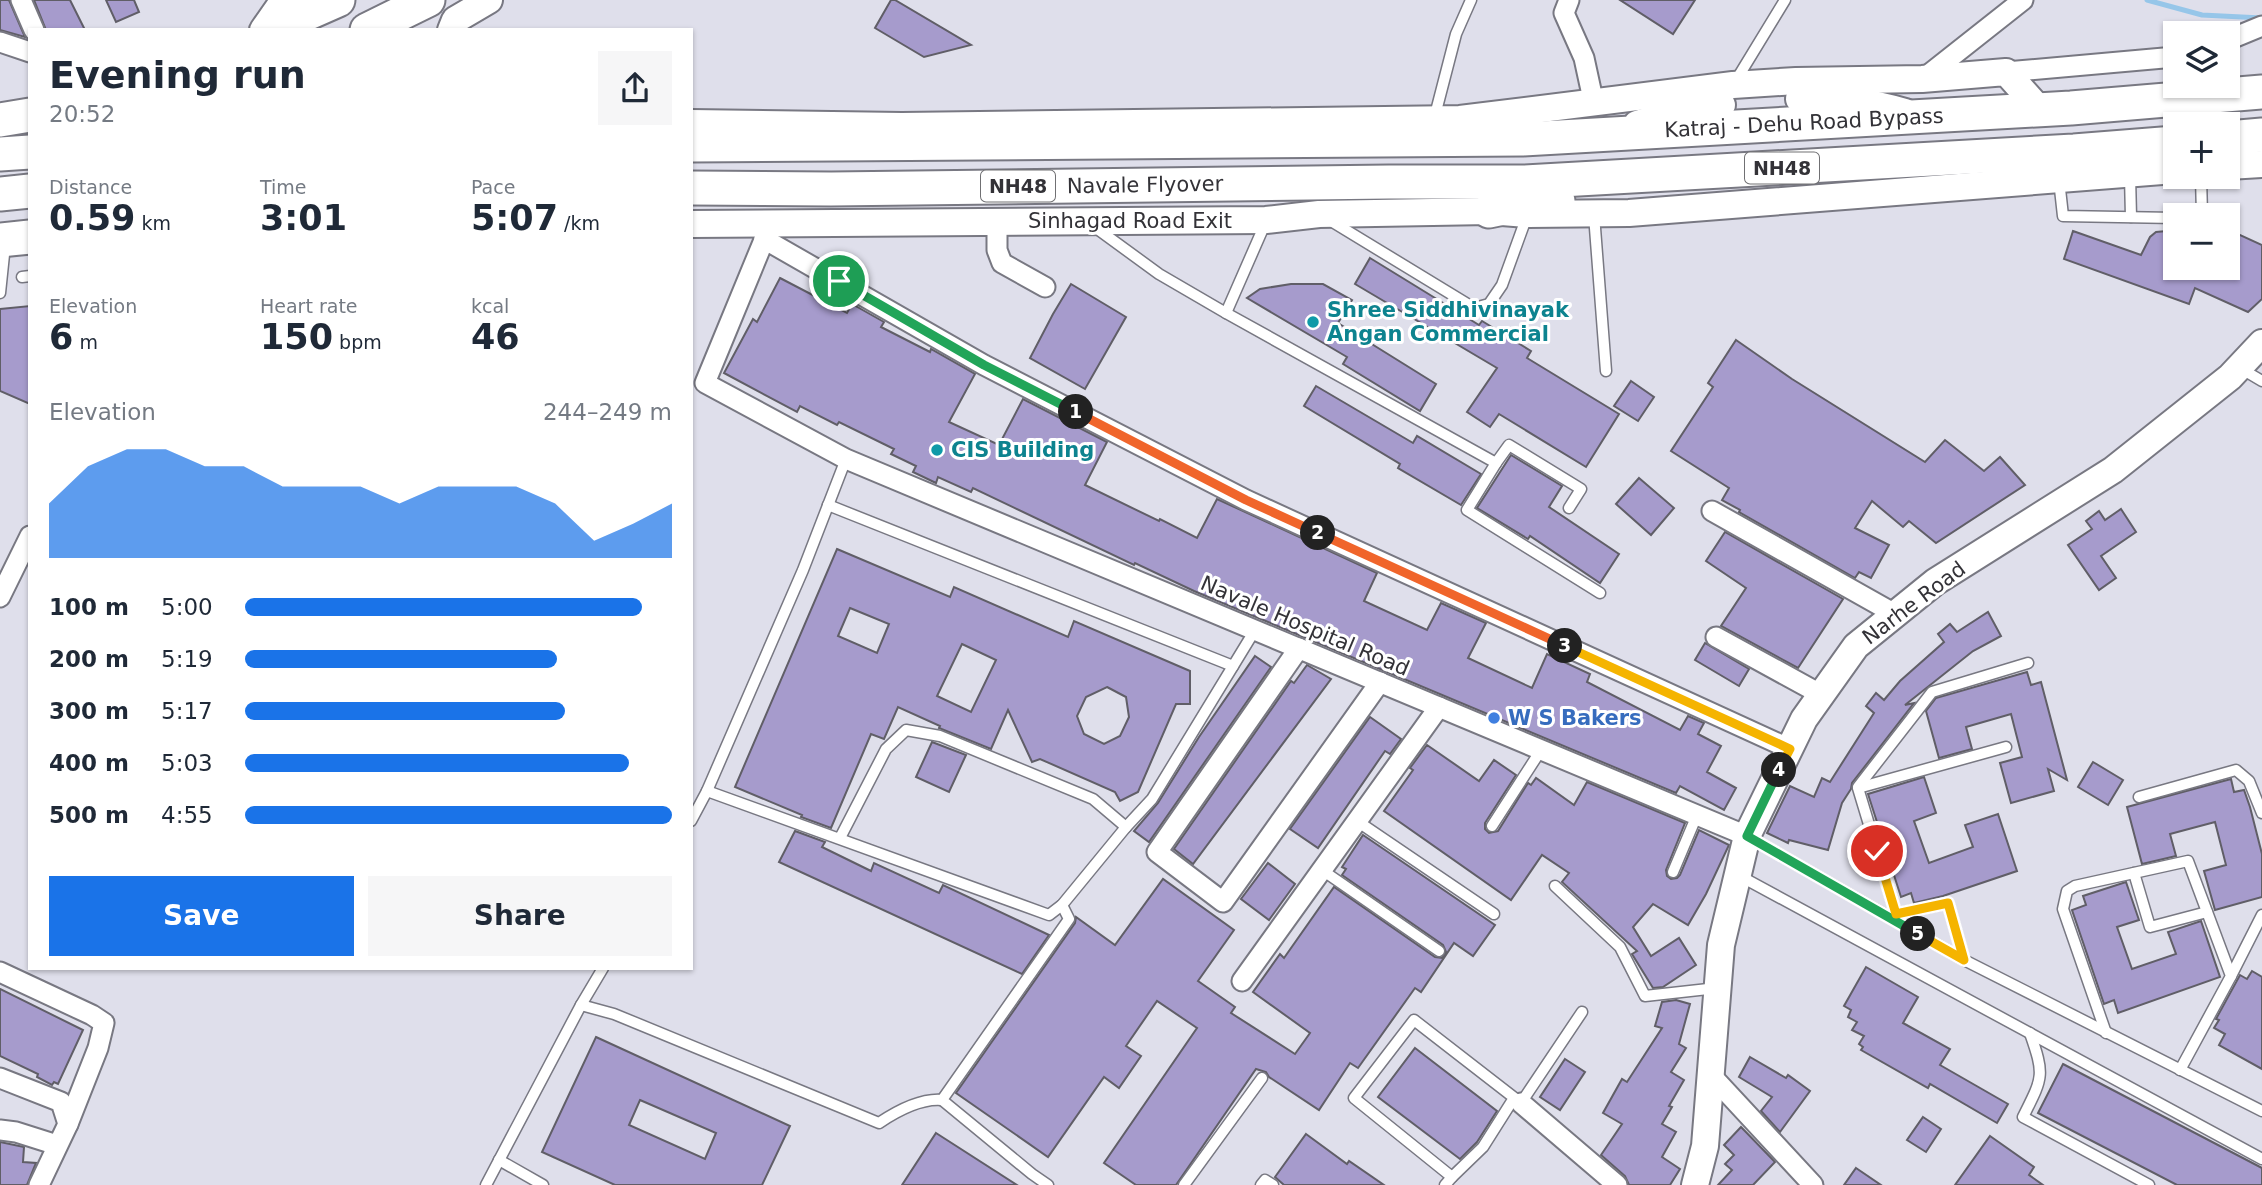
<!DOCTYPE html>
<html lang="en">
<head>
<meta charset="utf-8">
<style>
	:root { --surface:#fff; --page:#f6f6f7; --text:#1f2937; --muted:#747a83; --accent:#1a73e8 }
	body { margin:0; font-family:"DejaVu Sans",sans-serif; background:var(--page); color:var(--text); height:100vh; display:flex; flex-direction:column; font-size:26px; white-space:nowrap }
	* { box-sizing:border-box; margin:0 }
	p { font-size:23px; color:var(--muted) }
	.icon { flex:none; width:38px; height:38px; fill:none; stroke:currentColor; stroke-width:2; stroke-linecap:round; stroke-linejoin:round }
	.map { position:relative; flex:1; overflow:hidden }
	.sheet { position:absolute; left:28px; top:28px; width:665px; height:942px; display:flex; flex-direction:column; background:var(--surface); border-radius:0px; box-shadow:0 2px 5px #0004 }
	.sheet>* { flex:none }
	.tools { position:absolute; left:2163px; top:21px; display:grid; gap:14px }
	.tools a { display:grid; place-items:center; width:77px; height:77px; border-radius:0px; background:var(--surface); box-shadow:0 2px 5px #0004; font-size:35px }
	.pin { position:absolute; display:grid; place-items:center; width:60px; height:60px; color:#fff; margin:-30px; border:4px solid #fff; border-radius:50%; box-shadow:0 2px 7px #0007 }
	.km { position:absolute; width:35px; height:35px; margin:-18px; border-radius:50%; background:#222; color:#fff; font-size:19px; line-height:35px; text-align:center }
	.round { display:grid; place-items:center; flex:none; width:74px; height:74px; border-radius:0px; background:var(--page) }
	.overview { display:flex; align-items:center; justify-content:space-between; height:119px; padding:0 21px }
	h1 { font-size:38px; font-weight:700; line-height:52px }
	.stats { display:grid; grid-template-columns:repeat(3,1fr); gap:10px; height:119px; padding:7px 21px }
	.stats div { display:grid; align-content:center }
	.stats b { font-size:35px; font-weight:700 }
	.stats small { font-size:19px; font-weight:400 }
	.stats p { font-size:19px }
	.chart { height:196px; padding:14px 21px }
	.chart p { display:flex; justify-content:space-between }
	.chart svg { width:100%; height:126px; margin-top:7px; fill:var(--accent); opacity:.7 }
	.primary-button { display:flex; gap:14px; margin-top:auto; padding:14px 21px }
	.primary-button a { flex:1; height:80px; border-radius:0px; background:var(--accent); color:#fff; font-size:28px; font-weight:700; line-height:80px; text-align:center }
	.primary-button a+a { background:var(--page); color:var(--text) }
	ul { padding:0 21px; list-style:none; font-size:23px }
	li { display:grid; grid-template-columns:112px 84px 1fr; align-items:center; height:52px }
	li i { height:18px; border-radius:9px; background:var(--accent) }
	.map>svg:first-child { display:block }
	.lines { fill:none; stroke-linecap:round; stroke-linejoin:round }
	.stream { stroke:#96c6e9; stroke-width:5 }
	.building { fill:#a69bcc; stroke:#605e67; stroke-width:2; fill-rule:evenodd }
	.lane-casing { stroke:#787882; stroke-width:13 }
	.street-casing { stroke:#787882; stroke-width:23 }
	.secondary-casing { stroke:#787882; stroke-width:30 }
	.highway-casing { stroke:#787882; stroke-width:37 }
	.lane { stroke:#fff; stroke-width:10 }
	.street { stroke:#fff; stroke-width:19 }
	.secondary { stroke:#fff; stroke-width:26 }
	.highway { stroke:#fff; stroke-width:33 }
	.split-1-casing { stroke:#fff; stroke-width:14 }
	.split-2-casing { stroke:#fff; stroke-width:14 }
	.split-3-casing { stroke:#fff; stroke-width:14 }
	.split-4-casing { stroke:#fff; stroke-width:14 }
	.split-5-casing { stroke:#fff; stroke-width:14 }
	.split-6-casing { stroke:#fff; stroke-width:14 }
	.split-1 { stroke:#22a559; stroke-width:9 }
	.split-2 { stroke:#f0652b; stroke-width:9 }
	.split-3 { stroke:#f0652b; stroke-width:9 }
	.split-4 { stroke:#f5b400; stroke-width:9 }
	.split-5 { stroke:#22a559; stroke-width:9 }
	.split-6 { stroke:#f5b400; stroke-width:9 }
	.culture-dot { fill:#0f9aa8; stroke:#fff; stroke-width:2.5 }
	.shop-dot { fill:#3f7fe0; stroke:#fff; stroke-width:2.5 }
	.labels { text-anchor:middle; dominant-baseline:central; stroke-width:6; stroke-linejoin:round; paint-order:stroke }
	.shield { fill:#fff; stroke:#707073; stroke-width:2 }
	.shield-label { font-size:19px; font-weight:bold; fill:#333237 }
	.street-label { font-size:21px; fill:#333237; stroke:#fff }
	.culture-label { font-size:21px; font-weight:bold; fill:#0d838f; stroke:#fff; text-anchor:start }
	.shop-label { font-size:21px; font-weight:bold; fill:#366cbe; stroke:#fff; text-anchor:start }
</style>
</head>
<body>
<div class="map">
<svg width="2262" height="1185" viewBox="0 0 2262 1185">
	<rect width="100%" height="100%" fill="#dfdfeb"/>
	<g class="lines">
		<polyline class="stream" points="2147,0 2202,15 2262,18"/>
	</g>
	<g class="building">
		<polygon points="0,0 9,0 25,37 0,30"/>
		<polygon points="34,0 70,0 85,30 46,30"/>
		<polygon points="106,0 134,0 139,12 116,22"/>
		<polygon points="891,0 895,0 971,45 924,57 875,28"/>
		<polygon points="1620,0 1695,0 1673,34"/>
		<polygon points="2073,231 2141,255 2150,237 2156,232 2167,231 2175,234 2175,268 2228,268 2228,258 2238,234 2262,245 2262,299 2248,312 2195,288 2189,304 2064,259"/>
		<polygon points="1370,258 1479,325 1482,321 1531,351 1527,358 1619,414 1586,467 1499,414 1490,427 1467,412 1497,368 1355,284"/>
		<polygon points="780,278 847,313 852,304 884,322 881,327 930,352 931,349 975,374 949,422 999,445 1023,399 1107,442 1085,485 1159,521 1160,519 1197,538 1217,499 1377,573 1364,601 1427,630 1441,603 1486,623 1468,658 1532,688 1547,654 1590,674 1587,682 1680,730 1688,716 1704,723 1698,734 1721,746 1707,772 1736,788 1724,810 1680,786 1676,793 1194,591 1135,563 1134,565 973,488 971,492 938,477 936,483 913,472 916,466 891,454 894,449 839,422 837,425 800,406 797,412 724,373 753,319 757,322"/>
		<polygon points="1071,284 1126,317 1085,389 1030,358 1053,314"/>
		<polygon points="1291,284 1323,284 1352,300 1338,323 1436,384 1420,411 1343,364 1347,357 1247,298 1260,289"/>
		<polygon points="30,306 30,404 0,391 0,309"/>
		<polygon points="1736,340 1792,379 1925,462 1945,440 1984,471 2000,457 2025,485 1936,543 1909,521 1903,527 1872,501 1855,528 1889,545 1871,578 1859,572 1855,578 1739,512 1740,510 1722,500 1729,488 1671,451 1713,387 1708,383"/>
		<polygon points="1631,381 1654,397 1638,421 1614,406"/>
		<polygon points="1316,386 1413,443 1417,436 1481,474 1461,505 1398,468 1400,464 1304,406"/>
		<polygon points="1511,455 1562,486 1549,507 1619,554 1600,583 1530,536 1528,539 1477,508"/>
		<polygon points="1639,478 1674,508 1651,535 1616,504"/>
		<polygon points="2121,509 2136,532 2101,556 2116,578 2099,590 2068,545 2092,529 2086,521 2099,511 2105,520"/>
		<polygon points="1725,532 1843,599 1798,668 1721,626 1746,588 1706,561"/>
		<path d="M837,549L950,597L954,587L1068,637L1074,621L1190,671V704H1176L1138,792L1120,801L1115,792L1040,759L1032,762L1008,710L991,749L939,728L940,726L898,707L884,739L871,734L831,828L801,817L802,815L735,787ZM850,608L889,624L877,653L838,636ZM962,644L996,660L971,712L937,696ZM1107,687L1126,697L1129,717L1120,736L1104,744L1084,734L1077,716L1086,697Z"/>
		<polygon points="1988,612 2001,636 1973,651 1905,705 1914,703 1852,783 1851,789 1842,803 1828,850 1789,840 1788,843 1767,833 1790,786 1814,797 1822,778 1830,782 1874,713 1866,706 1876,693 1884,700 1900,681 1944,642 1938,634 1950,624 1957,632"/>
		<polygon points="1705,643 1749,669 1739,686 1695,660"/>
		<polygon points="1255,656 1271,667 1149,842 1134,831 1158,803 1199,737"/>
		<polygon points="1307,665 1331,679 1193,864 1174,849 1291,681 1294,683"/>
		<polygon points="2027,672 2031,685 2041,682 2067,780 2048,769 2054,791 2011,803 2000,763 2022,757 2011,714 1966,727 1972,749 1939,758 1926,711 1936,698"/>
		<polygon points="1370,717 1401,739 1390,754 1385,751 1318,848 1290,829"/>
		<polygon points="932,742 966,755 949,792 916,777"/>
		<polygon points="1427,745 1479,781 1494,760 1516,775 1485,823 1485,829 1489,833 1498,831 1528,783 1531,785 1536,778 1574,805 1587,782 1685,823 1666,870 1667,876 1671,879 1677,878 1680,875 1699,830 1729,845 1706,894 1688,925 1653,904 1633,927 1651,956 1679,938 1696,965 1663,987 1653,988 1632,954 1637,951 1562,882 1569,873 1542,855 1511,900 1384,811 1413,770 1410,768"/>
		<polygon points="2093,762 2123,780 2108,805 2078,787"/>
		<polygon points="1924,777 1936,813 1914,821 1929,863 1973,847 1965,825 1998,814 2017,871 1943,896 1914,903 1911,893 1901,897 1868,794"/>
		<polygon points="2231,779 2234,792 2244,790 2250,807 2262,854 2262,897 2215,910 2204,871 2226,865 2215,822 2170,834 2176,856 2142,864 2127,807"/>
		<polygon points="795,831 825,842 822,847 871,871 874,863 939,893 943,885 1049,935 1022,974 779,862"/>
		<polygon points="1363,835 1495,925 1473,956 1454,943 1421,992 1415,988 1358,1068 1350,1063 1319,1110 1269,1077 1266,1072 1256,1069 1176,1185 1136,1185 1104,1163 1197,1028 1157,1001 1126,1046 1141,1056 1119,1088 1104,1077 1048,1157 956,1093 1075,923 1076,917 1115,945 1163,879 1234,930 1198,981 1235,1007 1231,1013 1295,1054 1310,1033 1253,992 1280,954 1284,958 1334,887 1435,957 1442,958 1446,952 1443,945 1342,875 1346,869 1342,867"/>
		<polygon points="1268,863 1295,884 1269,920 1241,899"/>
		<polygon points="2126,882 2139,920 2117,927 2132,969 2176,954 2168,932 2201,921 2220,977 2118,1013 2114,1000 2104,1004 2072,910 2086,905 2083,896"/>
		<polygon points="1866,967 1918,997 1903,1023 1950,1049 1940,1065 2008,1104 1997,1123 1930,1084 1928,1088 1861,1050 1863,1047 1859,1044 1864,1036 1852,1030 1857,1022 1848,1017 1851,1010 1844,1006"/>
		<polygon points="2252,971 2262,977 2262,1069 2219,1045 2225,1034 2214,1028 2219,1020 2216,1019 2240,975 2247,979"/>
		<polygon points="0,989 83,1030 58,1084 54,1082 52,1085 37,1077 38,1074 0,1056"/>
		<polygon points="1676,1000 1690,1004 1679,1044 1686,1048 1671,1072 1684,1080 1669,1106 1672,1107 1662,1124 1676,1132 1662,1157 1680,1169 1670,1185 1629,1185 1625,1176 1601,1155 1622,1124 1603,1113 1622,1079 1627,1082 1662,1028 1655,1026 1662,1002"/>
		<path d="M596,1037L790,1126L762,1185H615L542,1152ZM640,1100L716,1133L705,1159L629,1125Z"/>
		<polygon points="1415,1048 1497,1111 1477,1142 1460,1159 1378,1097"/>
		<polygon points="1750,1057 1786,1078 1788,1075 1810,1091 1780,1132 1761,1111 1772,1097 1739,1077"/>
		<polygon points="1565,1059 1585,1072 1560,1110 1540,1097"/>
		<polygon points="2063,1064 2262,1168 2262,1185 2177,1185 2038,1113"/>
		<polygon points="1923,1117 1941,1129 1926,1152 1907,1140"/>
		<polygon points="1741,1127 1775,1162 1753,1185 1718,1185 1732,1170 1725,1164 1734,1155 1724,1145"/>
		<polygon points="936,1133 1017,1185 902,1185"/>
		<polygon points="1306,1134 1347,1164 1349,1161 1384,1185 1284,1185 1275,1177"/>
		<polygon points="1990,1136 2034,1167 2029,1175 2043,1185 1955,1185"/>
		<polygon points="0,1142 24,1147 23,1162 36,1163 27,1185 0,1185"/>
		<polygon points="1856,1168 1881,1185 1844,1185"/>
	</g>
	<g class="lines">
		<g class="lane-casing">
			<g id="lane">
				<polyline points="1735,82 1785,0"/>
				<polyline points="1434,119 1456,34 1471,0"/>
				<polyline points="2130,176 2131,217"/>
				<polyline points="2201,177 2202,215"/>
				<polyline points="2059,180 2063,216 2175,218"/>
				<polyline points="1594,215 1606,371"/>
				<polyline points="1331,221 1474,308 1489,304 1502,285 1527,216"/>
				<polyline points="1096,228 1159,274 1226,313 1496,463 1509,445 1581,489 1569,508"/>
				<polyline points="22,277 30,276"/>
				<polyline points="0,293 5,245"/>
				<polyline points="1226,313 1265,224"/>
				<polyline points="2240,368 2262,381"/>
				<polyline points="1496,463 1467,510 1600,593"/>
				<polyline points="828,505 1233,666"/>
				<polyline points="1858,787 1932,692 2028,663"/>
				<polyline points="707,791 1049,915 1062,905 1126,827 1093,799 940,736 906,730 886,749 840,838"/>
				<polyline points="2139,797 2236,770 2249,781 2262,813"/>
				<polyline points="691,821 707,791 803,570 846,459"/>
				<polyline points="1357,821 1494,914"/>
				<polyline points="1492,826 1541,750"/>
				<polyline points="1126,827 1152,799 1255,630"/>
				<polyline points="1747,836 1964,960 2262,1111"/>
				<polyline points="1322,870 1439,951"/>
				<polyline points="1673,872 1697,815"/>
				<polyline points="2134,873 2150,927 2207,912"/>
				<polyline points="1738,875 2262,1159"/>
				<polyline points="1555,886 1620,947 1645,996 1717,988"/>
				<polyline points="1964,960 1948,903 1896,914 1858,788 2006,747"/>
				<polyline points="2231,976 2262,915"/>
				<path d="M581,1005L614,1014L879,1123C897,1111 920,1098 942,1100"/>
				<path d="M2030,1033C2045,1076 2043,1077 2023,1117L2149,1185"/>
				<polyline points="2106,1033 2063,909 2067,891 2075,886 2188,861 2231,976 2180,1070"/>
				<polyline points="1514,1098 1483,1147 1452,1177 1354,1098 1414,1020 1521,1103 1582,1012"/>
				<polyline points="499,1160 543,1185"/>
				<polyline points="486,1185 581,1005 603,968"/>
				<polyline points="1048,1185 1032,1174 942,1100 1069,919 1062,905"/>
				<polyline points="1184,1185 1262,1078"/>
				<polyline points="1261,1185 1265,1180 1273,1185"/>
				<polyline points="1445,1185 1452,1177"/>
			</g>
		</g>
		<g class="street-casing">
			<g id="street">
				<polyline points="21,0 34,30"/>
				<polyline points="1569,0 1564,13 1584,58 1594,104"/>
				<polyline points="2228,40 2262,26"/>
				<polyline points="0,42 30,52"/>
				<polyline points="2006,72 2175,57"/>
				<polyline points="1923,79 2023,0"/>
				<polyline points="997,222 997,250 1002,263 1045,287"/>
				<polyline points="771,223 705,383 846,459 1747,836"/>
				<polyline points="764,239 984,365 1246,500 1790,749"/>
				<polyline points="1712,511 1895,614"/>
				<polyline points="0,597 30,536"/>
				<polyline points="1716,637 1822,695"/>
				<polyline points="1299,648 1157,852 1223,902 1380,682"/>
				<polyline points="0,972 92,1015 104,1023 98,1048 68,1124"/>
				<polyline points="1242,981 1439,707"/>
				<polyline points="1710,1074 1813,1185"/>
				<polyline points="0,1078 61,1102 68,1124 39,1185"/>
				<polyline points="1521,1103 1617,1185"/>
				<polyline points="0,1130 16,1132 57,1145"/>
			</g>
		</g>
		<g class="secondary-casing">
			<g id="secondary">
				<polyline points="263,30 284,0"/>
				<polyline points="451,30 455,20 489,0"/>
				<path d="M1799,99C1838,97 1867,101 1905,112"/>
				<polyline points="691,123 902,126 1460,119 1733,85 1796,81 1922,79 2006,72 2040,110"/>
				<polyline points="1637,124 1674,113 1722,105"/>
				<polyline points="2228,166 2262,164"/>
				<polyline points="691,224 1266,220 1319,214 1489,211 1528,214 1629,213 2175,170"/>
				<polyline points="1695,1185 1705,1146 1721,945 1747,836 1804,719 1856,646 1935,582 2113,470 2230,377 2262,343"/>
			</g>
		</g>
		<g class="highway-casing">
			<g id="highway">
				<polyline points="270,30 338,0"/>
				<polyline points="367,30 428,0"/>
				<polyline points="0,120 30,115"/>
				<polyline points="2228,138 2262,135"/>
				<polyline points="691,145 1523,139 2071,108 2262,92"/>
				<polyline points="0,154 30,152"/>
				<polyline points="691,188 831,189 1389,182 1525,182 2074,151 2175,143"/>
				<polyline points="0,194 30,191"/>
				<polyline points="1489,211 1528,203 1558,201"/>
				<polyline points="0,240 30,237"/>
			</g>
		</g>
		<use href="#lane" class="lane"/>
		<use href="#street" class="street"/>
		<use href="#secondary" class="secondary"/>
		<use href="#highway" class="highway"/>
	</g>
	<g class="lines">
		<g class="split-1-casing">
			<polyline id="split-1" points="839,281 984,365 1076,412"/>
		</g>
		<g class="split-2-casing">
			<polyline id="split-2" points="1076,412 1246,500 1318,533"/>
		</g>
		<g class="split-3-casing">
			<polyline id="split-3" points="1318,533 1565,646"/>
		</g>
		<g class="split-4-casing">
			<polyline id="split-4" points="1565,646 1790,749 1779,770"/>
		</g>
		<g class="split-5-casing">
			<polyline id="split-5" points="1779,770 1747,836 1918,934"/>
		</g>
		<g class="split-6-casing">
			<polyline id="split-6" points="1877,851 1896,914 1948,903 1964,960 1918,934"/>
		</g>
		<use href="#split-1" class="split-1"/>
		<use href="#split-2" class="split-2"/>
		<use href="#split-3" class="split-3"/>
		<use href="#split-4" class="split-4"/>
		<use href="#split-5" class="split-5"/>
		<use href="#split-6" class="split-6"/>
	</g>
	<g class="culture-dot">
		<circle cx="1313" cy="322" r="7"/>
		<circle cx="937" cy="450" r="7"/>
	</g>
	<circle class="shop-dot" cx="1494" cy="718" r="7"/>
	<g class="labels">
		<g class="shield">
			<rect x="1745" y="152.5" width="74" height="31" rx="5"/>
			<rect x="981" y="170.5" width="74" height="31" rx="5"/>
		</g>
		<g class="shield-label">
			<text x="1782" y="168">NH48</text>
			<text x="1018" y="186">NH48</text>
		</g>
		<g class="street-label">
			<text transform="translate(1804 123) rotate(-3)">Katraj - Dehu Road Bypass</text>
			<text transform="translate(1145 185) rotate(-1)">Navale Flyover</text>
			<text x="1130" y="221">Sinhagad Road Exit</text>
			<text transform="translate(1914 603) rotate(-37)">Narhe Road</text>
			<text transform="translate(1305 626) rotate(23)">Navale Hospital Road</text>
		</g>
		<g class="culture-label">
			<text x="1327" y="310">Shree Siddhivinayak<tspan x="1327" dy="24">Angan Commercial</tspan></text>
			<text x="951" y="450">CIS Building</text>
		</g>
		<g class="shop-label">
			<text x="1508" y="718">W S Bakers</text>
		</g>
	</g>
</svg>
<div class="tools">
<a><svg class="icon" aria-label="layers" viewBox="0 0 24 24"><path d="M12 4l9 5-9 5-9-5zM3 14l9 5 9-5"/></svg></a>
<a>+</a>
<a>−</a>
</div>
<div class="pin" style="left:839px;top:281px;background:#1e9e55"><svg class="icon" aria-label="arrive" viewBox="0 0 24 24"><path d="M6 21V4h12l-3 4 3 4H6"/></svg></div>
<div class="pin" style="left:1877px;top:851px;background:#d93025"><svg class="icon" aria-label="check" viewBox="0 0 24 24"><path d="M5 12l5 5 9-10"/></svg></div>
<b class="km" style="left:1076px;top:412px">1</b>
<b class="km" style="left:1318px;top:533px">2</b>
<b class="km" style="left:1565px;top:646px">3</b>
<b class="km" style="left:1779px;top:770px">4</b>
<b class="km" style="left:1918px;top:934px">5</b>
<section class="sheet">
<div class="overview"><div><h1>Evening run</h1><p>20:52</p></div><a class="round"><svg class="icon" aria-label="share" viewBox="0 0 24 24"><path d="M12 15V3M7 8l5-5 5 5M5 13v7h14v-7"/></svg></a></div>
<div class="stats">
<div><p>Distance</p><b>0.59<small> km</small></b></div>
<div><p>Time</p><b>3:01</b></div>
<div><p>Pace</p><b>5:07<small> /km</small></b></div>
</div>
<div class="stats">
<div><p>Elevation</p><b>6<small> m</small></b></div>
<div><p>Heart rate</p><b>150<small> bpm</small></b></div>
<div><p>kcal</p><b>46</b></div>
</div>
<div class="chart"><p><span>Elevation</span>244–249 m</p>
<svg viewBox="0 0 160 44" preserveAspectRatio="none"><path d="M0 44V25L10 12L20 6L30 6L40 12L50 12L60 19L70 19L80 19L90 25L100 19L110 19L120 19L130 25L140 38L150 32L160 25V44z"/></svg>
</div>
<ul>
<li><b>100 m</b>5:00<i style="width:93%"></i></li>
<li><b>200 m</b>5:19<i style="width:73%"></i></li>
<li><b>300 m</b>5:17<i style="width:75%"></i></li>
<li><b>400 m</b>5:03<i style="width:90%"></i></li>
<li><b>500 m</b>4:55<i style="width:100%"></i></li>
</ul>
<div class="primary-button"><a>Save</a><a>Share</a></div>
</section>
</div>
</body>
</html>
